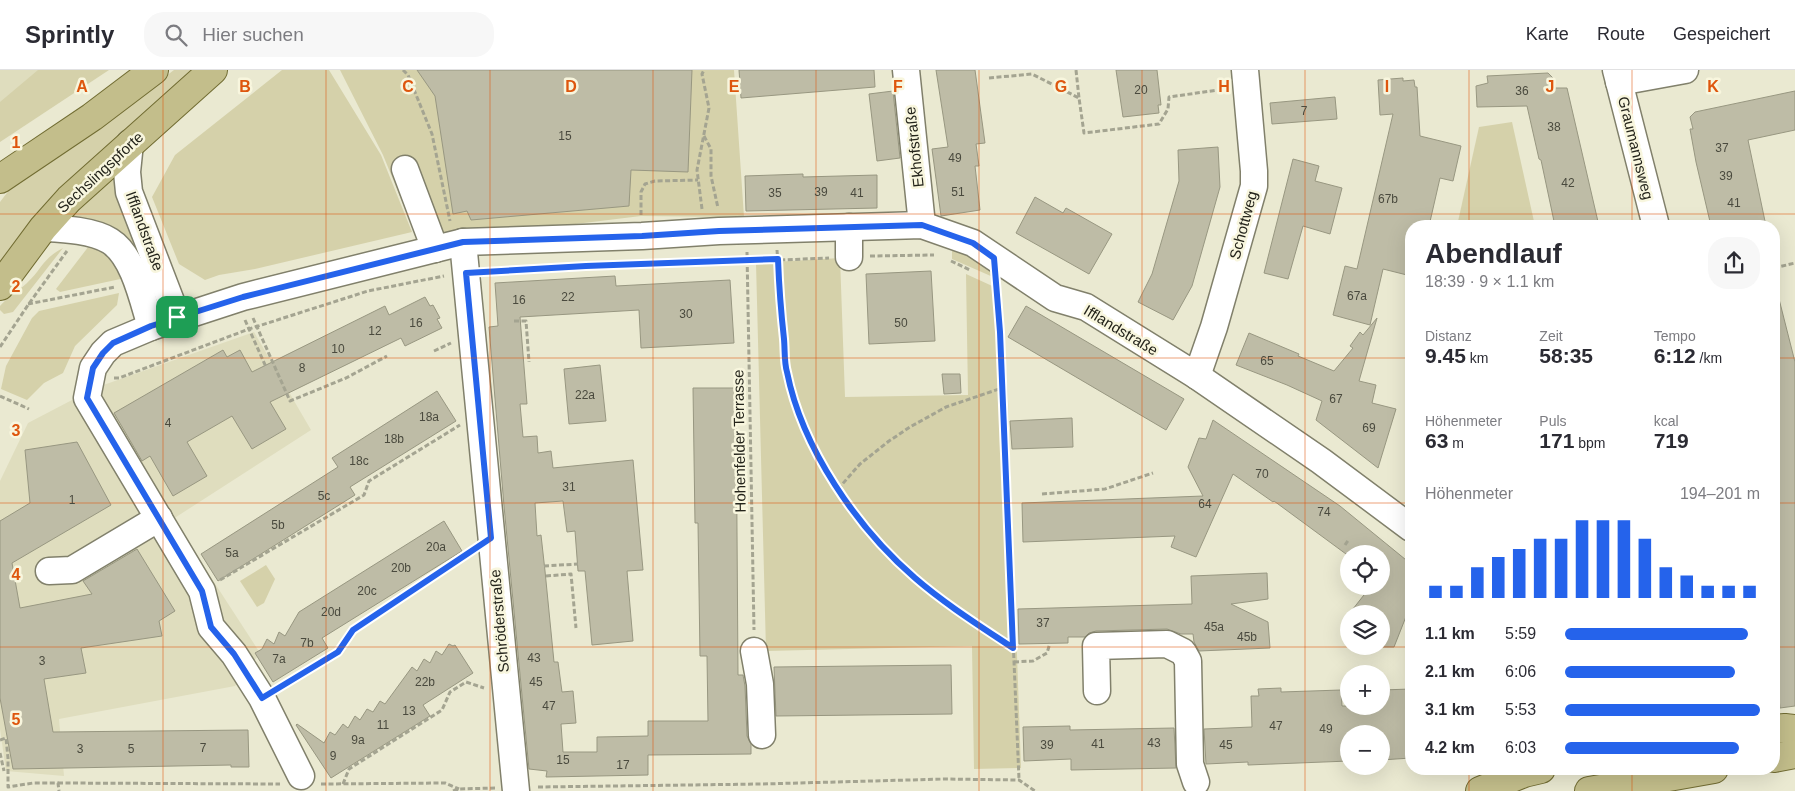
<!DOCTYPE html>
<html lang="de">
<head>
<meta charset="utf-8">
<style>
	:root { --surface:#fff; --page:#f7f7f7; --text:#2b2b33; --muted:#7c7c81; --line:#e1e1e2; --accent:#2563eb }
	body { margin:0; font-family:Arial,sans-serif; background:var(--page); color:var(--text); height:100vh; display:flex; flex-direction:column; font-size:19px; white-space:nowrap }
	* { box-sizing:border-box; margin:0 }
	p { font-size:16px; color:var(--muted) }
	.icon { flex:none; width:28px; height:28px; fill:none; stroke:currentColor; stroke-width:2; stroke-linecap:round; stroke-linejoin:round }
	.map { position:relative; flex:1; overflow:hidden }
	.details { position:absolute; left:1405px; top:150px; width:375px; height:555px; display:flex; flex-direction:column; background:var(--surface); border-radius:20px; box-shadow:0 5px 20px #0002 }
	.details>* { flex:none }
	.controls { position:absolute; left:1340px; top:475px; display:grid; gap:10px }
	.controls a { display:grid; place-items:center; width:50px; height:50px; border-radius:50%; background:var(--surface); box-shadow:0 5px 20px #0002; font-size:25px }
	.pin { position:absolute; display:grid; place-items:center; width:42px; height:42px; color:#fff; margin:-21px; border-radius:10px; box-shadow:0 2px 8px #0006 }
	.round { display:grid; place-items:center; flex:none; width:52px; height:52px; border-radius:20px; background:var(--page) }
	.headline { display:flex; align-items:center; justify-content:space-between; height:85px; padding:0 20px }
	h1 { font-size:28px; font-weight:600; line-height:38px }
	.metrics { display:grid; grid-template-columns:repeat(3,1fr); gap:8px; height:85px; padding:5px 20px }
	.metrics div { display:grid; align-content:center }
	.metrics b { font-size:21px; font-weight:600 }
	.metrics small { font-size:14px; font-weight:400 }
	.metrics p { font-size:14px }
	.chart { height:140px; padding:10px 20px }
	.chart p { display:flex; justify-content:space-between }
	.chart svg { width:100%; height:90px; margin-top:5px; stroke:var(--accent); stroke-width:6 }
	ul { padding:0 20px; list-style:none; font-size:16px }
	li { display:grid; grid-template-columns:80px 60px 1fr; align-items:center; height:38px }
	li i { height:12px; border-radius:6px; background:var(--accent) }
	header { display:flex; align-items:center; gap:30px; box-sizing:border-box; height:70px; padding:0 25px; background:var(--surface); border-bottom:1px solid var(--line) }
	header strong { font-size:24px }
	nav { display:flex; gap:28px; margin-inline-start:auto; font-size:18px }
	.search { width:350px; height:45px; background:var(--page); display:flex; align-items:center; gap:12px; box-sizing:border-box; padding:0 18px; border-radius:20px; color:var(--muted); font-size:19px }
	.map>svg:first-child { display:block }
	.built { fill:#dfddbe }
	.green { fill:#d5d1aa }
	.building { fill:#bebca6; stroke:#989781 }
	.lines { fill:none; stroke-linecap:round; stroke-linejoin:round }
	.minor-casing { stroke:#81806b; stroke-width:29 }
	.major-casing { stroke:#716c32; stroke-width:30 }
	.path { stroke:#a4a491; stroke-width:3; stroke-dasharray:5 2.5; stroke-linecap:butt }
	.minor { stroke:#fff; stroke-width:26 }
	.major { stroke:#c3be8b; stroke-width:28 }
	.route-casing { stroke:#fff; stroke-width:10 }
	.route { stroke:#2563eb; stroke-width:6 }
	.grid { fill:none; stroke:#de560d; stroke-width:1; stroke-opacity:0.55 }
	.labels { text-anchor:middle; dominant-baseline:central; stroke-width:5; stroke-linejoin:round; paint-order:stroke }
	.number-label { font-size:12px; fill:#4a4a3e }
	.street-label { font-size:15px; fill:#24241b; stroke:#f8f6de }
	.grid-label { font-size:16px; text-anchor:middle; font-weight:bold; fill:#de560d; stroke:#f8f6de; stroke-width:5; stroke-linejoin:round; paint-order:stroke }
</style>
</head>
<body>
<header>
<strong>Sprintly</strong>
<div class="search"><svg class="icon" aria-label="search" viewBox="0 0 24 24"><circle cx="10" cy="10" r="6"/><path d="M15 15l6 6"/></svg>Hier suchen</div>
<nav><a>Karte</a><a>Route</a><a>Gespeichert</a></nav>
</header>
<div class="map">
<svg width="1795" height="721" viewBox="0 0 1795 721">
	<rect width="100%" height="100%" fill="#eae9d1"/>
	<g class="built">
		<polygon points="0,0 65,0 0,47"/>
		<polygon points="254,262 311,360 173,449 260,583 235,616 59,649 64,706 6,701 0,659 0,411 28,353 95,318"/>
	</g>
	<g class="green">
		<polygon points="38,0 109,0 0,72 0,32"/>
		<polygon points="174,0 195,0 0,196 0,132 13,115 120,41"/>
		<polygon points="282,0 329,0 381,85 412,162 255,199 219,205 205,210 179,194 152,127 175,85"/>
		<polygon points="340,0 734,0 744,147 641,146 419,173 383,85"/>
		<polygon points="1512,52 1535,156 1457,156 1479,57"/>
		<polygon points="113,108 124,143 149,200 65,149"/>
		<polygon points="92,172 104,175 125,208 60,222 56,219"/>
		<polygon points="960,174 992,198 993,207 952,189 952,180"/>
		<path d="M63,178L13,242L4,244L0,240V236C8,227 18,221 27,213C42,199 42,189 63,178Z"/>
		<polygon points="840,188 845,327 968,325 966,204 1001,220 1008,329 1021,698 974,699 972,576 766,581 756,193"/>
		<polygon points="119,223 117,235 75,276 63,303 44,313 27,330 1,319 6,296 32,248 39,241"/>
		<polygon points="266,495 275,509 264,533 257,537 240,511"/>
	</g>
	<g class="building">
		<polygon points="417,0 692,0 688,102 631,100 629,136 471,150 467,141 453,144 435,26"/>
		<polygon points="739,0 874,0 875,17 741,28"/>
		<polygon points="936,0 975,0 985,73 976,74 979,96 975,96 980,140 941,146 932,79 948,77"/>
		<polygon points="1116,0 1157,0 1161,35 1158,35 1159,43 1123,47"/>
		<polygon points="1548,3 1554,9 1555,18 1567,18 1599,156 1555,156 1541,90 1539,89 1527,36 1477,37 1476,16 1488,13 1487,6"/>
		<polygon points="1403,8 1403,11 1414,10 1415,17 1417,17 1420,66 1461,76 1453,111 1440,108 1429,156 1411,156 1411,206 1383,199 1370,255 1333,245 1345,196 1357,199 1393,44 1380,45 1378,10"/>
		<polygon points="893,21 900,88 877,91 869,24"/>
		<polygon points="1795,21 1795,60 1748,70 1766,156 1711,156 1696,92 1690,59 1693,59 1690,47 1695,42"/>
		<polygon points="1335,27 1337,49 1272,54 1270,33"/>
		<polygon points="1218,77 1220,117 1192,216 1173,250 1138,232 1152,204 1179,111 1178,80"/>
		<polygon points="1293,89 1319,96 1315,111 1342,118 1330,164 1303,156 1288,209 1264,203"/>
		<polygon points="803,104 803,107 877,105 877,138 746,141 745,106"/>
		<polygon points="1035,127 1063,143 1066,138 1112,164 1089,204 1016,163"/>
		<polygon points="931,201 935,271 869,274 866,204"/>
		<polygon points="615,206 616,216 730,210 734,273 641,278 639,240 520,247 527,334 520,334 523,367 537,366 538,383 551,381 553,398 633,390 643,500 627,501 633,571 592,575 585,501 578,501 575,461 567,462 563,431 535,433 537,466 541,465 545,501 554,592 558,592 562,622 573,621 576,653 561,654 563,682 597,682 597,667 648,666 648,651 708,651 707,586 700,586 698,453 695,453 693,318 736,318 738,605 743,605 745,616 747,666 751,674 751,684 648,685 648,705 546,707 547,701 529,699 504,436 489,257 498,256 495,213"/>
		<polygon points="425,227 430,236 433,235 440,248 437,249 442,258 405,276 401,268 270,332 286,359 252,379 232,346 187,372 207,406 173,426 150,386 142,391 114,343 223,280 227,287 240,280 252,302 385,236 389,245"/>
		<polygon points="1779,229 1795,292 1795,636 1780,638 1774,576 1774,230"/>
		<polygon points="1026,236 1184,329 1166,360 1008,267"/>
		<polygon points="1377,248 1359,311 1376,315 1372,333 1396,339 1378,398 1316,350 1322,331 1287,315 1236,295 1249,263 1299,284 1298,286 1334,301 1353,278 1350,276 1360,262 1363,265"/>
		<polygon points="600,295 606,351 569,354 564,299"/>
		<polygon points="942,304 960,304 961,323 944,324"/>
		<polygon points="437,321 456,351 350,417 355,425 218,511 201,484 338,397 332,388"/>
		<polygon points="1072,348 1073,377 1012,379 1010,351"/>
		<polygon points="1213,350 1340,436 1411,494 1411,534 1394,577 1381,577 1381,544 1349,544 1371,516 1381,516 1381,484 1346,484 1274,431 1273,432 1233,404 1196,487 1171,477 1175,466 1023,472 1022,433 1203,426 1188,397 1199,368 1206,369"/>
		<polygon points="77,372 111,435 12,493 20,538 92,524 83,511 137,479 175,541 159,551 162,566 81,578 86,603 44,609 53,662 248,660 249,697 231,697 231,695 13,699 0,628 0,451 30,433 25,380"/>
		<polygon points="444,451 462,481 322,568 328,578 273,612 255,583 262,579 267,569 274,574 279,562 285,566 299,542"/>
		<polygon points="1267,503 1268,529 1231,534 1268,552 1270,578 1199,581 1194,572 1193,564 1181,564 1167,559 1096,561 1089,563 1085,567 1068,567 1068,573 1019,574 1018,539 1192,534 1191,506"/>
		<polygon points="449,574 453,576 455,575 473,603 423,635 430,646 331,708 296,655 297,654 324,673 330,662 335,665 343,654 348,658 355,646 360,650 367,639 373,642 380,631 385,634 412,597 417,601 424,589 430,593 436,581 442,585"/>
		<polygon points="951,595 952,644 776,646 774,597"/>
		<polygon points="1281,618 1281,622 1341,620 1342,636 1381,636 1381,620 1411,619 1411,688 1381,690 1381,664 1349,664 1349,691 1248,695 1248,692 1206,694 1204,659 1252,657 1251,626 1259,626 1258,619"/>
		<polygon points="1070,656 1070,660 1174,658 1176,698 1071,700 1071,689 1024,691 1023,657"/>
	</g>
	<g class="lines">
		<g class="minor-casing">
			<g id="minor">
				<polyline points="906,0 922,155"/>
				<polyline points="1616,0 1656,156"/>
				<polyline points="1619,12 1685,0"/>
				<polyline points="130,73 127,102 129,122 177,247"/>
				<polyline points="405,99 435,179"/>
				<polyline points="849,157 849,187"/>
				<path d="M43,158C63,159 92,160 110,171C134,186 143,231 151,257"/>
				<polyline points="463,172 516,721"/>
				<polyline points="1197,306 1214,257 1254,116 1254,101 1245,0"/>
				<polyline points="49,501 72,500 159,448"/>
				<polyline points="754,581 760,614 762,665"/>
				<polyline points="1097,621 1096,576 1167,574 1183,582 1188,591 1190,694 1196,712"/>
				<polyline points="301,706 262,628 234,584 211,557 202,521 87,328 93,298 103,283 113,273 151,257 243,227 463,172 642,166 719,161 922,155 973,173 1055,228 1086,237 1197,306 1321,391 1411,458"/>
			</g>
		</g>
		<g class="major-casing">
			<g id="major">
				<polyline points="0,109 92,47 154,0"/>
				<polyline points="0,216 43,158 69,129 213,0"/>
				<polyline points="1774,659 1785,658 1795,659"/>
				<polyline points="1774,688 1795,684"/>
				<polyline points="1480,721 1524,703 1541,699"/>
				<polyline points="1589,721 1714,699"/>
			</g>
		</g>
		<g class="path">
			<polyline points="403,0 408,5 432,64 450,151"/>
			<polyline points="1076,0 1079,28"/>
			<polyline points="989,8 1032,4 1079,28 1084,63 1159,54 1168,39 1169,27 1225,19"/>
			<polyline points="704,66 711,79 711,106 718,138"/>
			<polyline points="702,139 697,100 709,38 702,4 704,0"/>
			<polyline points="641,145 641,122 645,114 655,111 698,110"/>
			<polyline points="777,180 786,302 797,341 812,374 838,419 891,485 915,508 976,554 1013,578"/>
			<polyline points="747,182 754,560"/>
			<polyline points="870,186 934,185"/>
			<polyline points="951,191 970,200"/>
			<polyline points="1774,198 1795,193"/>
			<polyline points="488,202 829,188"/>
			<polyline points="996,216 1000,262 1019,709"/>
			<polyline points="28,234 115,217"/>
			<polyline points="253,248 290,331 346,308 387,286"/>
			<polyline points="245,250 266,297"/>
			<polyline points="514,251 526,251 529,292"/>
			<polyline points="0,277 28,235 67,181"/>
			<polyline points="434,281 451,273"/>
			<polyline points="114,308 119,308 249,259 368,221 444,206"/>
			<polyline points="0,326 29,339"/>
			<polyline points="838,419 860,394 889,371 910,357 946,337 1002,318"/>
			<polyline points="1042,424 1105,419 1153,403"/>
			<polyline points="1345,475 1349,469"/>
			<polyline points="544,496 578,494"/>
			<polyline points="546,506 571,504 576,558"/>
			<polyline points="220,510 364,425 369,411 460,355"/>
			<polyline points="1014,592 1033,591 1047,583 1050,573"/>
			<polyline points="281,616 338,582 353,561 470,482"/>
			<polyline points="0,670 6,668 8,688 8,717 33,713 58,713 59,721"/>
			<polyline points="0,683 4,701"/>
			<polyline points="58,713 280,714"/>
			<polyline points="321,714 445,713 459,719"/>
			<polyline points="343,714 349,699 442,640 450,622 466,612 484,618"/>
			<polyline points="538,717 762,714 945,709 1019,710 1035,721"/>
			<polyline points="453,721 459,719 495,718"/>
		</g>
		<use href="#minor" class="minor"/>
		<use href="#major" class="major"/>
	</g>
	<g class="lines">
		<g class="route-casing">
			<path id="route" d="M922,155L973,173L994,188L1000,262L1013,578C980,556 945,534 915,508C857,458 802,378 787,302C784,292 785,280 784,269C781,242 779,216 778,189L586,196L466,203L491,468L353,560L338,582L262,628L234,584L211,557L202,521L87,328L93,298L103,283L113,273L151,256L243,227L463,172L642,166L719,161Z"/>
		</g>
		<use href="#route" class="route"/>
	</g>
	<path class="grid" d="M163,0V721M326,0V721M490,0V721M653,0V721M816,0V721M979,0V721M1142,0V721M1305,0V721M1469,0V156M1632,0V156M0,144H1795M0,288H1411M1774,288H1795M0,433H1411M1774,433H1795M0,577H1411M1774,577H1795M1469,699V721M1632,699V721"/>
	<g class="labels">
		<g class="number-label">
			<text x="1141" y="20">20</text>
			<text x="1522" y="21">36</text>
			<text x="1304" y="41">7</text>
			<text x="1554" y="57">38</text>
			<text x="565" y="66">15</text>
			<text x="1722" y="78">37</text>
			<text x="955" y="88">49</text>
			<text x="1726" y="106">39</text>
			<text x="1568" y="113">42</text>
			<text x="821" y="122">39</text>
			<text x="958" y="122">51</text>
			<text x="775" y="123">35</text>
			<text x="857" y="123">41</text>
			<text x="1388" y="129">67b</text>
			<text x="1734" y="133">41</text>
			<text x="1357" y="226">67a</text>
			<text x="568" y="227">22</text>
			<text x="519" y="230">16</text>
			<text x="686" y="244">30</text>
			<text x="416" y="253">16</text>
			<text x="901" y="253">50</text>
			<text x="375" y="261">12</text>
			<text x="338" y="279">10</text>
			<text x="1267" y="291">65</text>
			<text x="302" y="298">8</text>
			<text x="585" y="325">22a</text>
			<text x="1336" y="329">67</text>
			<text x="429" y="347">18a</text>
			<text x="168" y="353">4</text>
			<text x="1369" y="358">69</text>
			<text x="394" y="369">18b</text>
			<text x="359" y="391">18c</text>
			<text x="1262" y="404">70</text>
			<text x="569" y="417">31</text>
			<text x="324" y="426">5c</text>
			<text x="72" y="430">1</text>
			<text x="1205" y="434">64</text>
			<text x="1324" y="442">74</text>
			<text x="278" y="455">5b</text>
			<text x="436" y="477">20a</text>
			<text x="232" y="483">5a</text>
			<text x="401" y="498">20b</text>
			<text x="367" y="521">20c</text>
			<text x="331" y="542">20d</text>
			<text x="1043" y="553">37</text>
			<text x="1214" y="557">45a</text>
			<text x="1247" y="567">45b</text>
			<text x="307" y="573">7b</text>
			<text x="534" y="588">43</text>
			<text x="279" y="589">7a</text>
			<text x="42" y="591">3</text>
			<text x="425" y="612">22b</text>
			<text x="536" y="612">45</text>
			<text x="549" y="636">47</text>
			<text x="409" y="641">13</text>
			<text x="383" y="655">11</text>
			<text x="1276" y="656">47</text>
			<text x="1326" y="659">49</text>
			<text x="358" y="670">9a</text>
			<text x="1154" y="673">43</text>
			<text x="1098" y="674">41</text>
			<text x="1047" y="675">39</text>
			<text x="1226" y="675">45</text>
			<text x="203" y="678">7</text>
			<text x="80" y="679">3</text>
			<text x="131" y="679">5</text>
			<text x="333" y="686">9</text>
			<text x="563" y="690">15</text>
			<text x="623" y="695">17</text>
		</g>
		<g class="street-label">
			<text transform="translate(914 77) rotate(-96)">Ekhofstraße</text>
			<text transform="translate(1636 78) rotate(76)">Graumannsweg</text>
			<text transform="translate(100 102) rotate(-43)">Sechslingspforte</text>
			<text transform="translate(1243 155) rotate(-75)">Schottweg</text>
			<text transform="translate(145 161) rotate(70)">Ifflandstraße</text>
			<text transform="translate(1121 260) rotate(31)">Ifflandstraße</text>
			<text transform="translate(739 371) rotate(-91)">Hohenfelder Terrasse</text>
			<text transform="translate(499 551) rotate(-95)">Schröderstraße</text>
		</g>
	</g>
	<g class="grid-label">
		<text x="82" y="22">A</text>
		<text x="245" y="22">B</text>
		<text x="408" y="22">C</text>
		<text x="571" y="22">D</text>
		<text x="734" y="22">E</text>
		<text x="898" y="22">F</text>
		<text x="1061" y="22">G</text>
		<text x="1224" y="22">H</text>
		<text x="1387" y="22">I</text>
		<text x="1550" y="22">J</text>
		<text x="1713" y="22">K</text>
		<text x="16" y="78">1</text>
		<text x="16" y="222">2</text>
		<text x="16" y="366">3</text>
		<text x="16" y="510">4</text>
		<text x="16" y="655">5</text>
	</g>
</svg>
<div class="controls">
<a><svg class="icon" aria-label="locate" viewBox="0 0 24 24"><circle cx="12" cy="12" r="6"/><path d="M12 2v4M12 18v4M2 12h4M18 12h4"/></svg></a>
<a><svg class="icon" aria-label="layers" viewBox="0 0 24 24"><path d="M12 4l9 5-9 5-9-5zM3 14l9 5 9-5"/></svg></a>
<a>+</a>
<a>−</a>
</div>
<div class="pin" style="left:177px;top:247px;background:#1e9e55"><svg class="icon" aria-label="arrive" viewBox="0 0 24 24"><path d="M6 21V4h12l-3 4 3 4H6"/></svg></div>
<section class="details">
<div class="headline"><div><h1>Abendlauf</h1><p>18:39 · 9 × 1.1 km</p></div><a class="round"><svg class="icon" aria-label="share" viewBox="0 0 24 24"><path d="M12 15V3M7 8l5-5 5 5M5 13v7h14v-7"/></svg></a></div>
<div class="metrics">
<div><p>Distanz</p><b>9.45<small> km</small></b></div>
<div><p>Zeit</p><b>58:35</b></div>
<div><p>Tempo</p><b>6:12<small> /km</small></b></div>
</div>
<div class="metrics">
<div><p>Höhenmeter</p><b>63<small> m</small></b></div>
<div><p>Puls</p><b>171<small> bpm</small></b></div>
<div><p>kcal</p><b>719</b></div>
</div>
<div class="chart"><p><span>Höhenmeter</span>194–201 m</p>
<svg viewBox="0 0 160 44" preserveAspectRatio="none"><path d="M5 44V38M15 44V38M25 44V29M35 44V24M45 44V20M55 44V15M65 44V15M75 44V6M85 44V6M95 44V6M105 44V15M115 44V29M125 44V33M135 44V38M145 44V38M155 44V38"/></svg>
</div>
<ul>
<li><b>1.1 km</b>5:59<i style="width:94%"></i></li>
<li><b>2.1 km</b>6:06<i style="width:87%"></i></li>
<li><b>3.1 km</b>5:53<i style="width:100%"></i></li>
<li><b>4.2 km</b>6:03<i style="width:89%"></i></li>
</ul>
</section>
</div>
</body>
</html>
